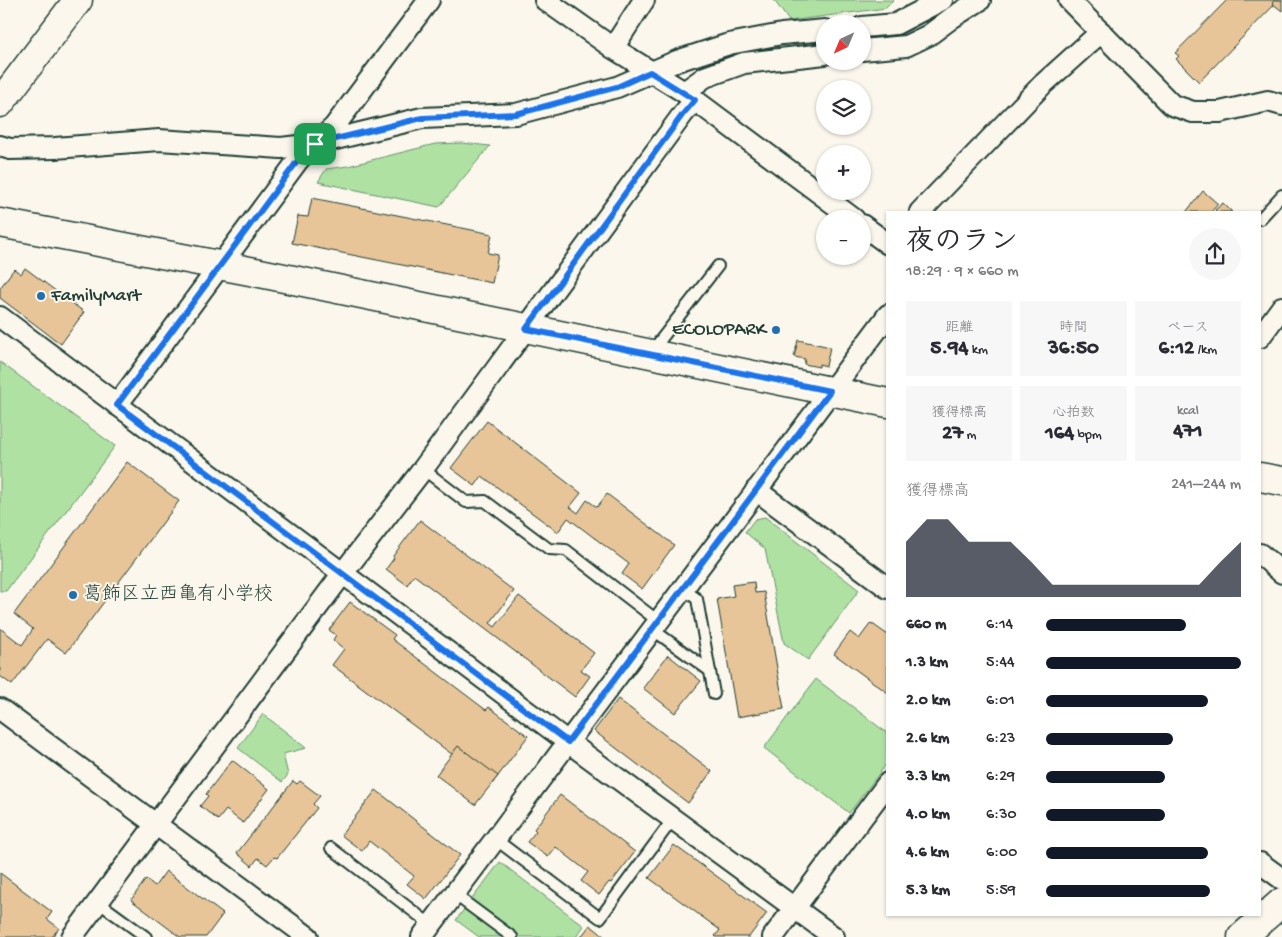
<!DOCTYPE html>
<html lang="ja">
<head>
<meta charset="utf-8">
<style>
	:root { --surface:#fff; --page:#f7f7f7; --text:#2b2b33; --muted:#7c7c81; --accent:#111827 }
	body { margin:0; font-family:"Gochi Hand","Klee One",sans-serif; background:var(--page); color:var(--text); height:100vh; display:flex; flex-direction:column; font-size:19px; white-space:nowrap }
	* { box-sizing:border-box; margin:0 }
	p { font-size:16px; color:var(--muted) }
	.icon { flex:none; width:28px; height:28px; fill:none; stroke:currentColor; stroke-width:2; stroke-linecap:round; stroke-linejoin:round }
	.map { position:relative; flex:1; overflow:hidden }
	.details { position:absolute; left:886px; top:211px; width:375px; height:705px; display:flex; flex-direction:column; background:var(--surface); border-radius:0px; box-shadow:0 1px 4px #0004 }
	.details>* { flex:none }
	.needle { width:32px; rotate:224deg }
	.buttons { position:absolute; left:816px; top:15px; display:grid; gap:10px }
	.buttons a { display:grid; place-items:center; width:55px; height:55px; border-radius:50%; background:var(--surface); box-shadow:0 1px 4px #0004; font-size:25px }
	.pin { position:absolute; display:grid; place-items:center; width:42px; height:42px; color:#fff; margin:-21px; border-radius:10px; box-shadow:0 2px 8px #0006 }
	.round { display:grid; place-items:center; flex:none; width:52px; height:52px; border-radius:26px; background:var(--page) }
	.head { display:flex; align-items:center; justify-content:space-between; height:85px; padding:0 20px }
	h1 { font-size:28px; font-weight:800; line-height:38px }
	.figures { display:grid; grid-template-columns:repeat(3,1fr); gap:8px; height:85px; padding:5px 20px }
	.figures div { display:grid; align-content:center; border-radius:0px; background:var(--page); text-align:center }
	.figures b { font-size:21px; font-weight:800 }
	.figures small { font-size:14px; font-weight:400 }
	.figures p { font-size:14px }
	.chart { height:140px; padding:10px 20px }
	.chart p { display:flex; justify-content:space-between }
	.chart svg { width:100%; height:90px; margin-top:5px; fill:var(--accent); opacity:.7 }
	ul { padding:0 20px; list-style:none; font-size:16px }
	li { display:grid; grid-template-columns:80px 60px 1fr; align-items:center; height:38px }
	li i { height:12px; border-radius:6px; background:var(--accent) }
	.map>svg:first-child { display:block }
	.green { fill:#afe1a3; stroke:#678f6c }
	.building { fill:#e7c598; stroke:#1f3d34 }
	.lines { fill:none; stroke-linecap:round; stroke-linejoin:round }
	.lane-casing { stroke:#1f3d34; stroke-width:14 }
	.street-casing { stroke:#1f3d34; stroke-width:24 }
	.secondary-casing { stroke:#1f3d34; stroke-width:31 }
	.lane { stroke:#fbf7ec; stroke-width:10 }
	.street { stroke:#fbf7ec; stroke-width:20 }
	.secondary { stroke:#fbf7ec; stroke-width:28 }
	.route-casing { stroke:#fff; stroke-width:10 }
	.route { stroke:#1a73e8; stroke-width:6 }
	.poi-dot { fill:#1f6fb2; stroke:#fbf7ec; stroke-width:2 }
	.labels { text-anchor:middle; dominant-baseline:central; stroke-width:4; stroke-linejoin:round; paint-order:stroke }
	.poi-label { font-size:19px; fill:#1f3d34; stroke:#fbf7ec; text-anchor:start }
</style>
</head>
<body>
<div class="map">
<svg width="1282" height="937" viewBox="0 0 1282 937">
	<rect width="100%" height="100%" fill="#fbf7ec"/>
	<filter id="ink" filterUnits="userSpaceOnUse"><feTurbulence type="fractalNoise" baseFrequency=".02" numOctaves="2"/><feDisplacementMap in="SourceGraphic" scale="10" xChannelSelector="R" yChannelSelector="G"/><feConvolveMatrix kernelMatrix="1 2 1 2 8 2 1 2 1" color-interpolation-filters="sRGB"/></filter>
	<g filter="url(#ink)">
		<g class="green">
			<polygon points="774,0 894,0 886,8 789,21"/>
			<polygon points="462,143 490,146 439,207 318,182 326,169 348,166 435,144"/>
			<polygon points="0,362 115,446 6,591 0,591"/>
			<polygon points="765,517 859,590 808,660 784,643 765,549 745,532 755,519"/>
			<polygon points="816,679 887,733 887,763 849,813 764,748"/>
			<polygon points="263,714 306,748 283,754 288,775 282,782 238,748"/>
			<polygon points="500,862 584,926 576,937 479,937 456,920"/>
		</g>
		<g class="building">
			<polygon points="1227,0 1279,0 1199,82 1176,59 1179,56 1175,53"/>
			<polygon points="1275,0 1282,0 1282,11 1272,3"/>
			<polygon points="1203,191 1218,204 1211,212 1186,212"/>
			<polygon points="312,198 492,234 488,253 498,255 492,283 292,243 298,216 308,217"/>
			<polygon points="1223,203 1232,212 1217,212 1215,210"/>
			<polygon points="25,268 84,312 61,344 0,298 0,288 14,269 21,274"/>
			<polygon points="798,340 830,347 826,366 819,364 819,367 804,364 805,359 794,357"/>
			<polygon points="487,421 581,493 570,507 578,513 587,500 597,507 607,494 674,545 642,589 622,574 629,564 568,518 558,532 482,476 475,486 451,468"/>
			<polygon points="127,462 179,501 66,653 47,639 12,685 0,676 0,628 22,645 33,629 14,614"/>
			<polygon points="420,520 514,591 490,623 495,627 519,596 594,653 581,670 590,676 575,697 414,575 407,585 386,569 394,558 393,556"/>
			<polygon points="754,582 755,593 764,592 784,709 737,717 717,599 734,596 732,585"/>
			<polygon points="350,602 395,635 392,639 486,710 489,707 528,736 492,784 332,665 344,649 333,640 336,635 329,630"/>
			<polygon points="871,623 888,635 888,693 834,654 850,632 859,639"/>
			<polygon points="668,655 701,681 675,713 643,688"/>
			<polygon points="618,699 712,771 688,803 594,731"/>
			<polygon points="458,746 498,776 475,805 436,775"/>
			<polygon points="232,760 269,789 243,823 226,810 218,820 200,806 208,796 206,794"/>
			<polygon points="293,781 297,784 300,781 320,796 313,804 317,808 277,858 274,857 267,865 258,858 252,866 237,853"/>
			<polygon points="376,790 460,855 426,899 407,884 414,876 369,841 362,851 341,835"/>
			<polygon points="560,795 635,852 611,883 609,882 599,895 581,881 588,872 556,847 548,857 527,842 536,831 534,829"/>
			<polygon points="674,845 767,913 749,937 716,937 715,936 720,930 649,878"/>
			<polygon points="166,871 223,914 206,937 180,937 131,900 146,879 155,886"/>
			<polygon points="0,873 52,912 47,919 59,928 52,937 0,937"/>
			<polygon points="590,925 605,937 581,937"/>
		</g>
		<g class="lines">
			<g class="lane-casing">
				<g id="lane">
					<polyline points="1260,219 1282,195"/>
					<polyline points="652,351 718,266"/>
					<polyline points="423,469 466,502 485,501 549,549 566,550 658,621"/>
					<polyline points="682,588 697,599 714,694"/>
					<polyline points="652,629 710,671"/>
					<polyline points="495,839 600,918 673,819"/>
					<polyline points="331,848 431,925"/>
					<polyline points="454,894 512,937"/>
					<polyline points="98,902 146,937"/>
				</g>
			</g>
			<g class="street-casing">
				<g id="street">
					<polyline points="545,0 613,48 684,92 854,219"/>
					<polyline points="1069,0 1172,105 1193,112 1220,112 1268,101 1282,105"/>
					<polyline points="862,27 896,24 942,0"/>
					<polyline points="613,48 644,0"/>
					<polyline points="862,50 906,46 929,35 953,17 980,0"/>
					<polyline points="684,92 705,77 744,63 825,54"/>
					<polyline points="0,146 10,149 55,148 159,140 281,148 315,144 422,118 516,114 617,87 677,61 729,44 782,34 825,30"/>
					<polyline points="920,212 1042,85 1101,32"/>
					<polyline points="862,225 888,244"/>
					<polyline points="0,317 568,742 834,937"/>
					<polyline points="1260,337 1282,307"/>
					<polyline points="117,405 299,159 334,127 429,0"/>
					<polyline points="756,490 888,588"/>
					<polyline points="1260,554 1282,573"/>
					<polyline points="0,709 308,937"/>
					<polyline points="1260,863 1282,879"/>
					<polyline points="72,937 343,573 423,469 683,114 695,100"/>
					<polyline points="422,937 888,315"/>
					<polyline points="773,937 888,783"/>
				</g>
			</g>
			<g class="secondary-casing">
				<g id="secondary">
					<polyline points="0,103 78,0"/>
					<polyline points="0,223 255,272 888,403"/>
					<polyline points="1260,477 1282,481"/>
					<polyline points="1242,937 1282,902"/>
				</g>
			</g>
			<use href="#lane" class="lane"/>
			<use href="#street" class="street"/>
			<use href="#secondary" class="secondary"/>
		</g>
	</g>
	<g class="lines" filter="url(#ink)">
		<g class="route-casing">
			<polygon id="route" points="650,72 695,100 683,114 526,329 830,391 568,742 117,405 299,159 315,144 422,118 516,114 617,87"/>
		</g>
		<use href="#route" class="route"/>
	</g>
	<g class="poi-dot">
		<circle cx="41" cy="296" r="5"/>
		<circle cx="776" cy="330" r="5"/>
		<circle cx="73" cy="595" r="5"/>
	</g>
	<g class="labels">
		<g class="poi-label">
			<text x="51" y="296">FamilyMart</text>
			<text x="766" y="330" text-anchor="end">ECOLOPARK</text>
			<text x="83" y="595">葛飾区立西亀有小学校</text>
		</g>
	</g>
</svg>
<div class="buttons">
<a><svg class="needle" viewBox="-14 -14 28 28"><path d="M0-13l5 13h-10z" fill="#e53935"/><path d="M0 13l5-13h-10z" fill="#7c7c81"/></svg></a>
<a><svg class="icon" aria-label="layers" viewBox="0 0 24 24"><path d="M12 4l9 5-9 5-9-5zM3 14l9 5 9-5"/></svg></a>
<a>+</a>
<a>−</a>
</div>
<div class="pin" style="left:315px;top:144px;background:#1e9e55"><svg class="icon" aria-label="arrive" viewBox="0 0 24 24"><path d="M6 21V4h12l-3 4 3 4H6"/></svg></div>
<section class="details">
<div class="head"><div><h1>夜のラン</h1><p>18:29 · 9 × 660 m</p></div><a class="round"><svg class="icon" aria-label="share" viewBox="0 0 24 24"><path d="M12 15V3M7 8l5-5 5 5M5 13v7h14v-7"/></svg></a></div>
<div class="figures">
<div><p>距離</p><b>5.94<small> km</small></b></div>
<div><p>時間</p><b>36:50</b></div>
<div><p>ペース</p><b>6:12<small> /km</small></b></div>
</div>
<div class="figures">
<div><p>獲得標高</p><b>27<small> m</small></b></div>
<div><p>心拍数</p><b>164<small> bpm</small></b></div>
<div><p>kcal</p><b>471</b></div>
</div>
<div class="chart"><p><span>獲得標高</span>241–244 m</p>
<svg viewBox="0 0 160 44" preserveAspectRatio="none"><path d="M0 44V17L10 6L20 6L30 17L40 17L50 17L60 27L70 38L80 38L90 38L100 38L110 38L120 38L130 38L140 38L150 27L160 17V44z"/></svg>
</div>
<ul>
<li><b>660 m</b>6:14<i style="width:72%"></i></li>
<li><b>1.3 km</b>5:44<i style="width:100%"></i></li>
<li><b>2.0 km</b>6:01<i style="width:83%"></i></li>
<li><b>2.6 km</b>6:23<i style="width:65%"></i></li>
<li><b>3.3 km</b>6:29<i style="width:61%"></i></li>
<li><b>4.0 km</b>6:30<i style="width:61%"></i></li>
<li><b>4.6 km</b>6:00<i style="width:83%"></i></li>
<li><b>5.3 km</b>5:59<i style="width:84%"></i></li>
</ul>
</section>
</div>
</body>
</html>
